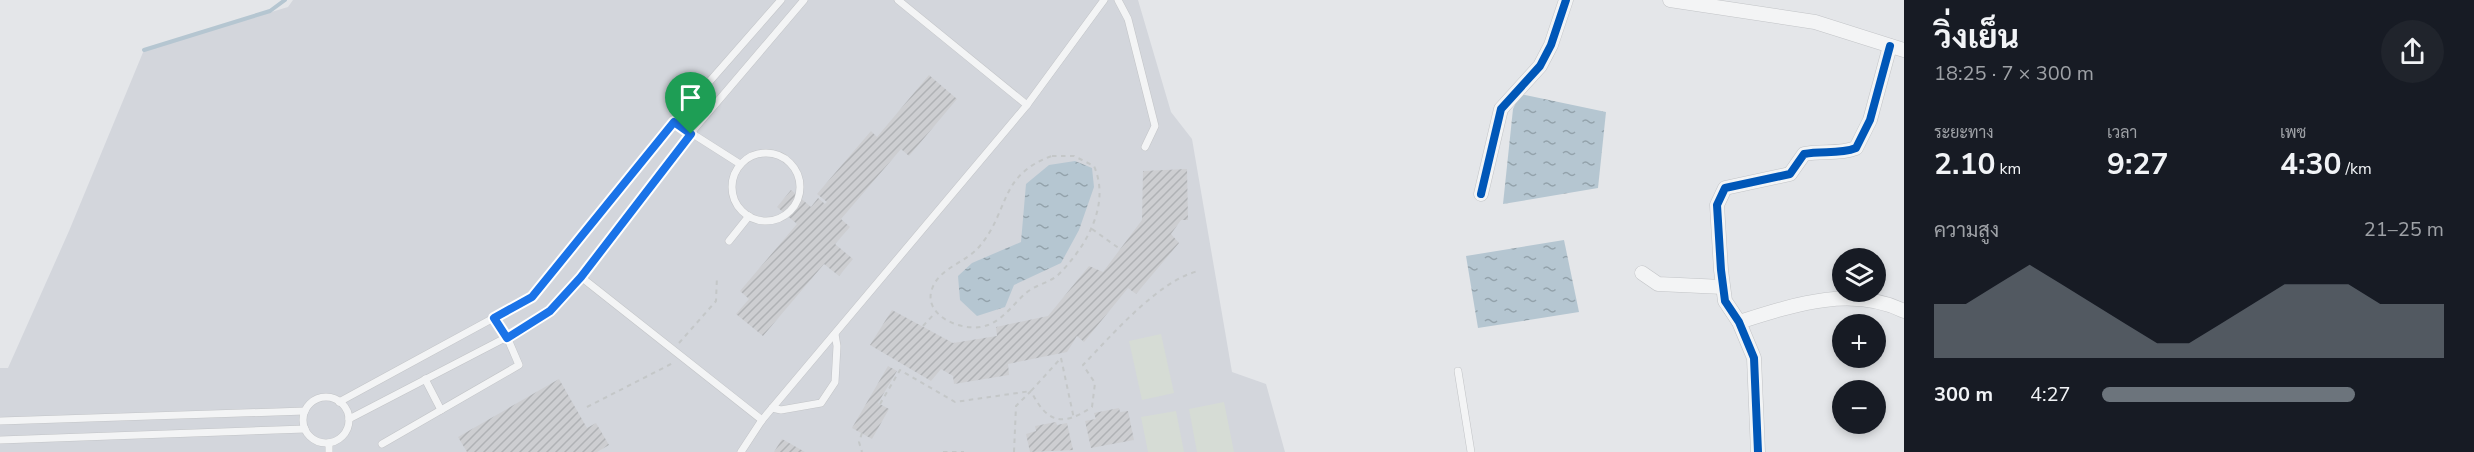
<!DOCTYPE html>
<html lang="th">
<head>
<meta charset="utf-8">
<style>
	:root { --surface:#171b24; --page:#20242c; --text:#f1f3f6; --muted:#9ea1a6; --accent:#6c747c }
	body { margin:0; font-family:"Nunito Sans",Sarabun,sans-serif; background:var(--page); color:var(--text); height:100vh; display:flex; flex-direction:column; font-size:22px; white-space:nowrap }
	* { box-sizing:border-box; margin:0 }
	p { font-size:20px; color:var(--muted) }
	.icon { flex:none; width:33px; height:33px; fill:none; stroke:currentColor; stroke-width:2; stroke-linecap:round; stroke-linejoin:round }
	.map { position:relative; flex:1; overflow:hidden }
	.side { display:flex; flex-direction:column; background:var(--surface); width:570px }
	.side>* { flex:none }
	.tools { position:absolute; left:1832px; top:248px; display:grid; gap:12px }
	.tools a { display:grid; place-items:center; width:54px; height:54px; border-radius:50%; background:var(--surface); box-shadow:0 3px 9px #0003; font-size:30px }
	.pin { position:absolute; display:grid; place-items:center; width:51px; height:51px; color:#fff; margin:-62px -26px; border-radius:50% 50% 50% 0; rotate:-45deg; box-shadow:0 0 6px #0007 }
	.pin .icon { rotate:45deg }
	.round { display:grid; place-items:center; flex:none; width:63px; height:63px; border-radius:32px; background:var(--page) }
	.summary { display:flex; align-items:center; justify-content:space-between; height:102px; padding:0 30px }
	h1 { font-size:33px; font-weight:700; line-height:45px }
	.metrics { display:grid; grid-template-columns:repeat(3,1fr); gap:9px; height:102px; padding:6px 30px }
	.metrics div { display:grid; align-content:center }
	.metrics b { font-size:30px; font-weight:700 }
	.metrics small { font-size:16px; font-weight:400 }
	.metrics p { font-size:16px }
	.chart { height:168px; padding:12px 30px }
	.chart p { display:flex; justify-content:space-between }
	.chart svg { width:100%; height:108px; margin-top:6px; fill:var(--accent); opacity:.7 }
	ul { padding:0 30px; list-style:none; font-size:20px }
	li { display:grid; grid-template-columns:96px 72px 1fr; align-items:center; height:45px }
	li i { height:15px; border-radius:8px; background:var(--accent) }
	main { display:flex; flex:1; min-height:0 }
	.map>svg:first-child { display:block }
	.built { fill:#d3d6dc }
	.green { fill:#d6dcd5 }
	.water { fill:url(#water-ripples) }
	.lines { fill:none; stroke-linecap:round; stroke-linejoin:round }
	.stream { stroke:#b5c6d1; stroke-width:4 }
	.building { fill:url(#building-hatch) }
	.lane-casing { stroke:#c2c4c7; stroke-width:8 }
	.street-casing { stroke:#c2c4c7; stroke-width:15 }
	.path { stroke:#c4c7c8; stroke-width:2; stroke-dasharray:4.5 4.5; stroke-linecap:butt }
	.lane { stroke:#f3f4f5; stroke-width:7 }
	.street { stroke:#f3f4f5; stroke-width:14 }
	.cycleway-casing { stroke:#f2f5f7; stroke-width:11 }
	.cycleway { stroke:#0057b8; stroke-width:8 }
	.route-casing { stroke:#fff; stroke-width:12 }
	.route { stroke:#1a73e8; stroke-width:8 }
</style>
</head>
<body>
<main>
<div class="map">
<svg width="1904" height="452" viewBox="0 0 1904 452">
	<defs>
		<pattern id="water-ripples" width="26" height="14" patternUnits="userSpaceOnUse" patternTransform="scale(1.5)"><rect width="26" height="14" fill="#b5c6d1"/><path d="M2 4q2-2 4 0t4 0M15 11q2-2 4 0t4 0" fill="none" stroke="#93a2ab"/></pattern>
		<pattern id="building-hatch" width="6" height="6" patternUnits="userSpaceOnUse" patternTransform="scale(1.5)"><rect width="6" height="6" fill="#cdced1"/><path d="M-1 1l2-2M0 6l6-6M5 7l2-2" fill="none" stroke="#b0b2b5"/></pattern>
	</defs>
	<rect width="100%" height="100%" fill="#e4e6e9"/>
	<polygon class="built" points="293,0 1138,0 1171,112 1192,139 1232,372 1266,384 1285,452 0,452 0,368 8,368 69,231 144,50 288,7"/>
	<g class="green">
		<polygon points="1161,334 1174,393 1142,400 1129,341"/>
		<polygon points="1224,402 1234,452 1197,452 1189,409"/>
		<polygon points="1176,411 1184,452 1148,452 1141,417"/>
	</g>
	<g class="water">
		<polygon points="1520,94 1606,112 1598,188 1503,204 1513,109"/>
		<polygon points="1075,161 1092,168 1094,187 1079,230 1061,263 1014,285 1005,307 977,316 960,300 958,276 972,263 1021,242 1026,184 1049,165"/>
		<polygon points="1564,240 1579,312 1478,328 1466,256"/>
	</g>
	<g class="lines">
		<polyline class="stream" points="144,50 270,11 285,0"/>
	</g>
	<g class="building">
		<polygon points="929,75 957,99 909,156 901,149 841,219 850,227 835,244 853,259 839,276 824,264 763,336 736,314 749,299 740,291 797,224 777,207 791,190 811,207 818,198 825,204 827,202 817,194 871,131 877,137"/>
		<polygon points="1187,169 1188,220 1181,220 1171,234 1179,243 1136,294 1128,288 1084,342 1077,336 1067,352 1008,364 1009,375 954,384 953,376 941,369 931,381 870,345 892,310 953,343 997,336 996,327 1048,316 1089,266 1103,272 1142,220 1143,171"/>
		<polygon points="888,366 897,371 878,403 889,409 872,439 852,428"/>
		<polygon points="559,379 587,428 596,423 609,445 597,452 467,452 458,437"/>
		<polygon points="1119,408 1120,412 1128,411 1134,440 1091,448 1085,421 1096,419 1094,413"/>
		<polygon points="1056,422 1057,425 1067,423 1073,450 1030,452 1026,434 1036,431 1035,426"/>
		<polygon points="782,439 805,452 774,452"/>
	</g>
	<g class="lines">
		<g class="lane-casing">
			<g id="lane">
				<polyline points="898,0 1027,105"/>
				<polyline points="1118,0 1128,19 1155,126 1145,147"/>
				<polyline points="674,122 740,164"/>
				<circle cx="766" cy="187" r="34"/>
				<polyline points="729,241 749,216"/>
				<polyline points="581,277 762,420"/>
				<polyline points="1458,371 1471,452"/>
				<polyline points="425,379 441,410"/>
				<circle cx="326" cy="420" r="23"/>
				<polyline points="339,402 532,297 674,122 781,0"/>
				<polyline points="772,408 781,410 821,403 835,382 837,346 835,334"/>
				<polyline points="349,419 507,337 550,311 581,277 678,148 804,0"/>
				<polyline points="0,421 305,411"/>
				<polyline points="0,440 305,429"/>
				<polyline points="329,443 329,452"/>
				<polyline points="382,444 519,365 507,337 494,318"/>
				<polyline points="741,452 762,420 1027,105 1104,0"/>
			</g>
		</g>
		<g class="street-casing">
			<g id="street">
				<polyline points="1670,0 1815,22 1904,50"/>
				<polyline points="1481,194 1501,109 1540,66 1551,45 1566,0"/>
				<polyline points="1642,273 1658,284 1723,287"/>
				<path d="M1739,322C1793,305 1851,285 1904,311"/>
				<path d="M1758,452L1754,358L1739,322L1725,301L1721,270L1717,205L1725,188L1790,174L1804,154C1822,150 1838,155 1856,148L1870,120L1890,46"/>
			</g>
		</g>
		<g class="path">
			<path d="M1052,156H1074L1094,166C1111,205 1086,247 1058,275C1049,283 1035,285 1026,293C1014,303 1004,319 988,325C966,334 922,317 932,289C939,268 965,263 979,247C1010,211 998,175 1052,156Z"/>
			<polyline points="1092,229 1120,249"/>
			<polyline points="923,326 935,313"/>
			<polyline points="679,343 716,301 717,276"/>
			<polyline points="1061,358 1074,419"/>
			<polyline points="880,404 900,370 955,402 1031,391 1061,358"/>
			<polyline points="587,407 673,363"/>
			<polyline points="862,433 859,442 862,452"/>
			<polyline points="943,452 964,452"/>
			<path d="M1014,452L1016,406L1031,391C1047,423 1062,427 1092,407L1095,383L1083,365C1111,336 1160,279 1199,271"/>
		</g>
		<use href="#lane" class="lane"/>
		<use href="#street" class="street"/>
		<g class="cycleway-casing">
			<g id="cycleway">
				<polyline points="1481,194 1501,109 1540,66 1551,45 1566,0"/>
				<path d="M1758,452L1754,358L1739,322L1725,301L1721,270L1717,205L1725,188L1790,174L1804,154C1822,150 1838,155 1856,148L1870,120L1890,46"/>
			</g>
		</g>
		<use href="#cycleway" class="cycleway"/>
	</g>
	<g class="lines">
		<g class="route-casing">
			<polygon id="route" points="674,122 691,134 581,277 550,311 507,338 494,318 532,297"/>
		</g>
		<use href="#route" class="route"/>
	</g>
</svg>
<div class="tools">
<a><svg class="icon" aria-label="layers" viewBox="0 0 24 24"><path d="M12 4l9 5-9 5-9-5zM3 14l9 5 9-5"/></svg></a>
<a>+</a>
<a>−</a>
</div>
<div class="pin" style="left:691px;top:134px;background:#1e9e55"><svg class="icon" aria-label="arrive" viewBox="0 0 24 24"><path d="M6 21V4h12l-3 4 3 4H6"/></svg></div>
</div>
<section class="side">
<div class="summary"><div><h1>วิ่งเย็น</h1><p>18:25 · 7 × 300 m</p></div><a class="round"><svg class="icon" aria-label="share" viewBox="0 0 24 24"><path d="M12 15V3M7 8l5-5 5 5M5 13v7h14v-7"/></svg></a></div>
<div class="metrics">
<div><p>ระยะทาง</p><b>2.10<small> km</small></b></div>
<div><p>เวลา</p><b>9:27</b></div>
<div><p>เพซ</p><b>4:30<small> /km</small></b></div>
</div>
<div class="chart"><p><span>ความสูง</span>21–25 m</p>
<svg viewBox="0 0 160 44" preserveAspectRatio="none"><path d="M0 44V22L10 22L20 14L30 6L40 14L50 22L60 30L70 38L80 38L90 30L100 22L110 14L120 14L130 14L140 22L150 22L160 22V44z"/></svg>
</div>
<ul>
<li><b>300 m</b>4:27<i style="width:74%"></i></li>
</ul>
</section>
</main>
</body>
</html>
